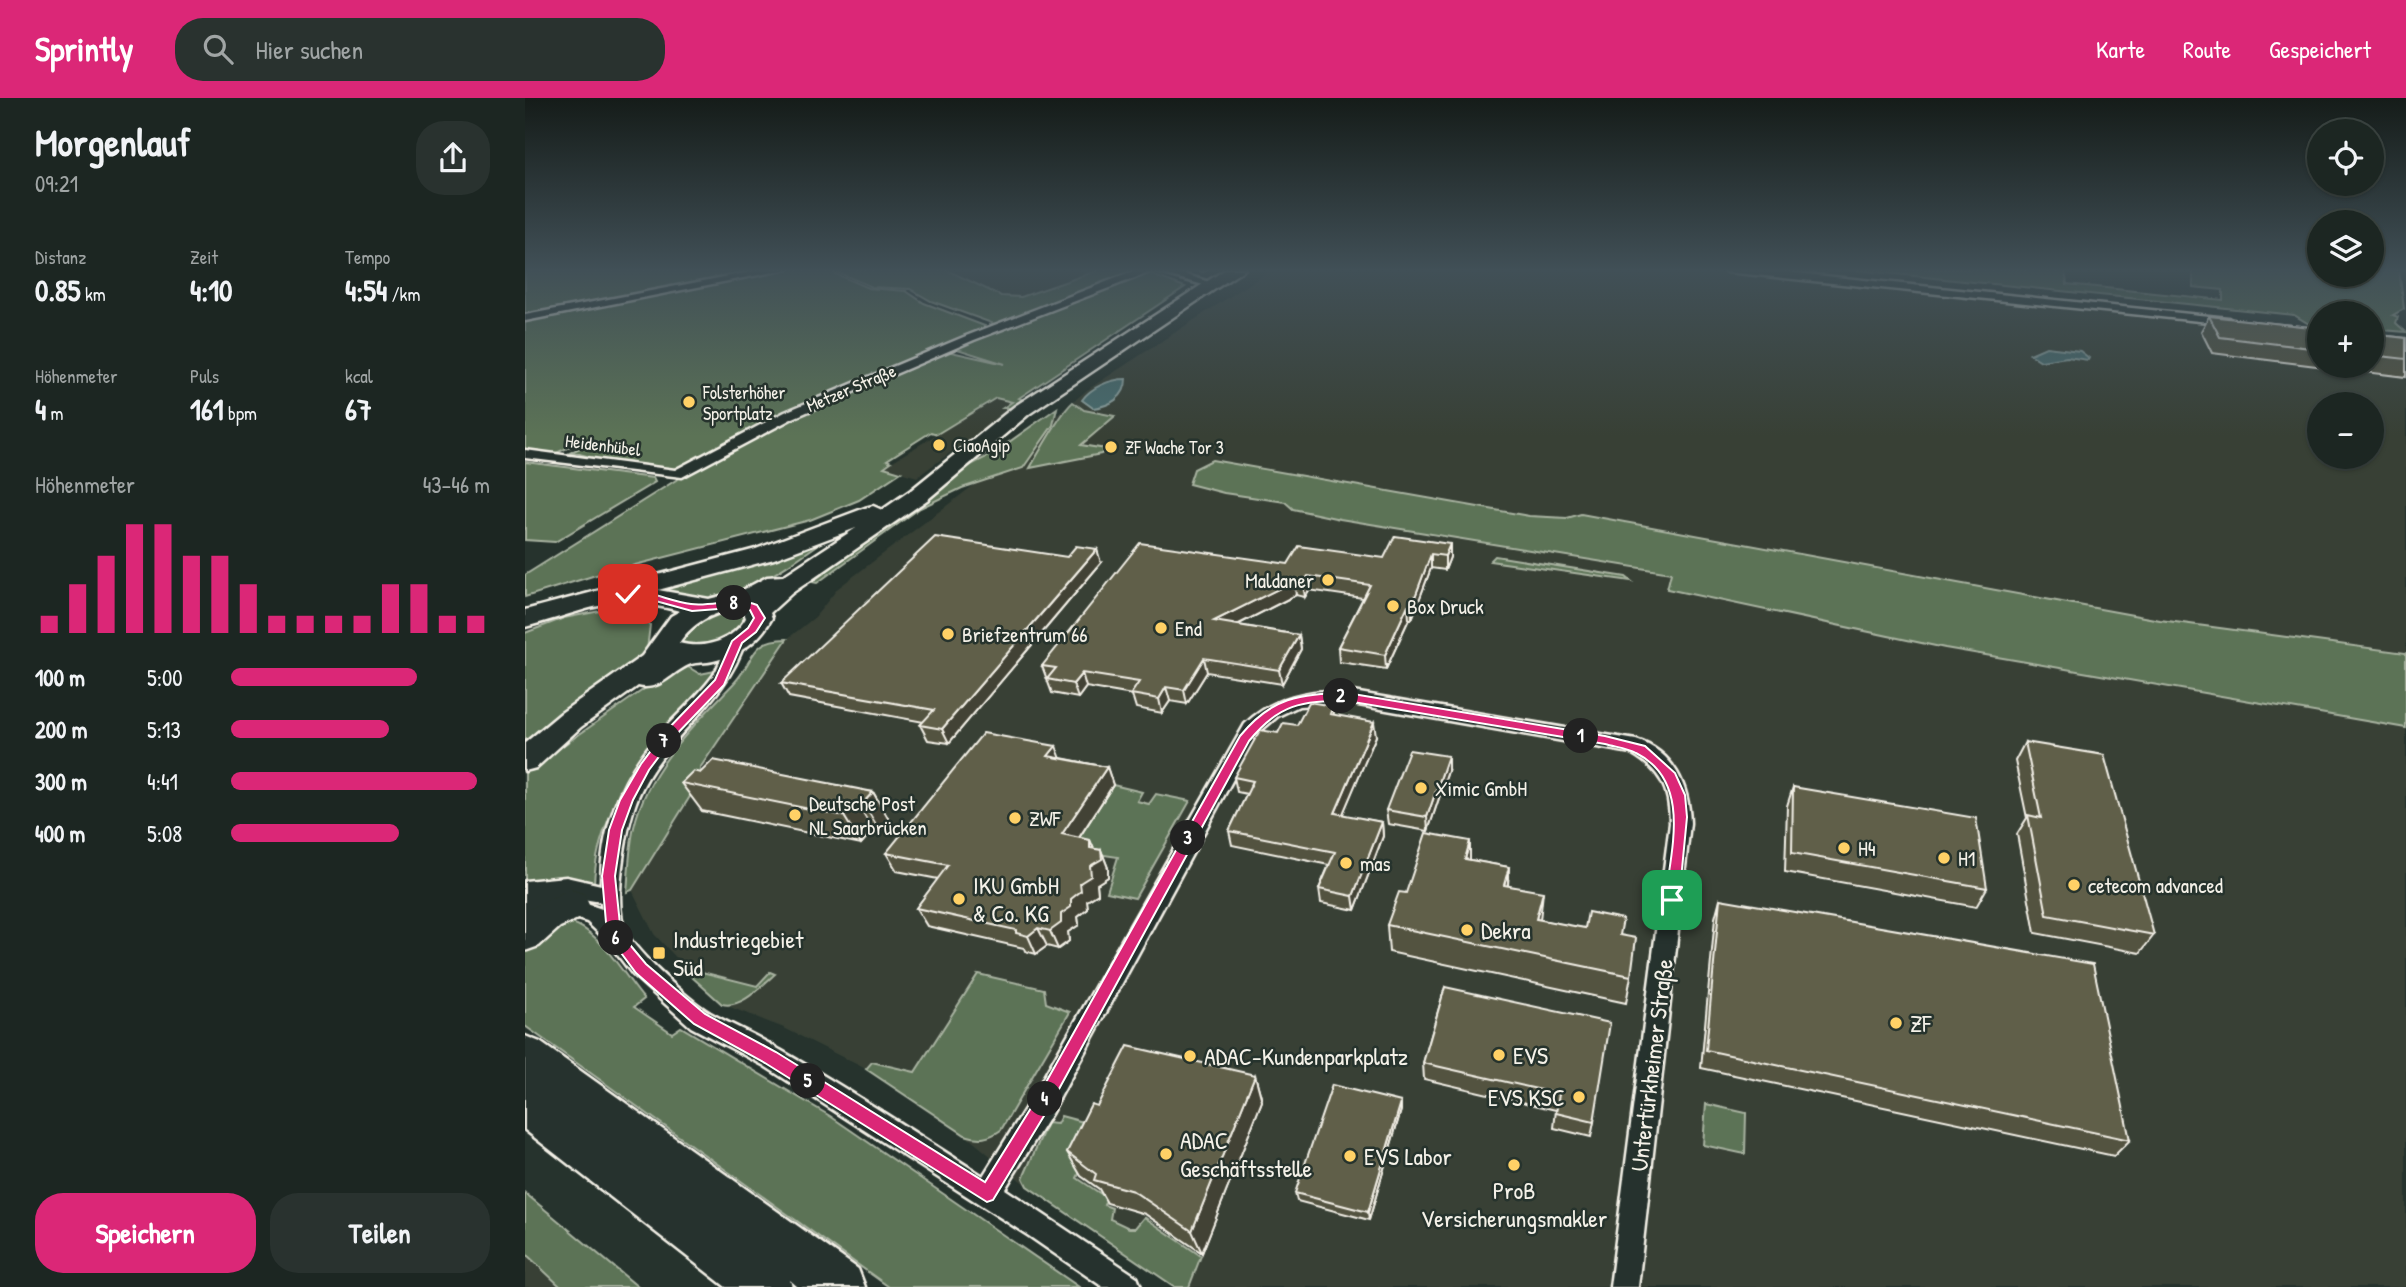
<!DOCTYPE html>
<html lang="de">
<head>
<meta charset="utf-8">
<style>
	:root { --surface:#1c2622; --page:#29322f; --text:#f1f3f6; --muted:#a0a5a5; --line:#3a4340; --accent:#db2777 }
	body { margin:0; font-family:"Patrick Hand",sans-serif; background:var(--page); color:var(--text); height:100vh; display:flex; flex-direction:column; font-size:26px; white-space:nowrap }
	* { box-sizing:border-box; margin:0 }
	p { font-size:23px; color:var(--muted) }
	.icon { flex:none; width:38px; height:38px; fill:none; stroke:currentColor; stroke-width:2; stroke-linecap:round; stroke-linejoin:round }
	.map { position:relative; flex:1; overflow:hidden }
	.drawer { display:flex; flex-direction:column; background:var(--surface); width:525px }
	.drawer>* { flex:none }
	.fabs { position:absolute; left:1782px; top:21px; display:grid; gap:14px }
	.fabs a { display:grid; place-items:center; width:77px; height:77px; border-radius:50%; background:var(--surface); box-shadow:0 2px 5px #0004,0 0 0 2px var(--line); font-size:35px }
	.pin { position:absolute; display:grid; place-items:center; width:60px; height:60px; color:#fff; margin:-30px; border-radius:14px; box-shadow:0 4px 10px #0006 }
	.km { position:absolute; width:35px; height:35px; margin:-18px; border-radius:50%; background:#222; color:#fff; font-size:19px; line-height:35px; text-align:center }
	.round { display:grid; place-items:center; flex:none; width:74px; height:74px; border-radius:28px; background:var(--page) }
	.overview { display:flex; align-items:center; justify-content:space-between; height:119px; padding:0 35px }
	h1 { font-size:38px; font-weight:700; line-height:52px }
	.figures { display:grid; grid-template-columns:repeat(3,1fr); gap:10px; height:119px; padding:7px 35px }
	.figures div { display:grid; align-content:center }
	.figures b { font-size:30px; font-weight:700 }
	.figures small { font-size:19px; font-weight:400 }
	.figures p { font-size:19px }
	.chart { height:196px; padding:14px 35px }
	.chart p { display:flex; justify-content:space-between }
	.chart svg { width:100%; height:126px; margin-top:7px; stroke:var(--accent); stroke-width:6 }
	.action { display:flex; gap:14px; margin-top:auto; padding:14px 35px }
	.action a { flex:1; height:80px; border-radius:28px; background:var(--accent); color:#fff; font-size:28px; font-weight:700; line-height:80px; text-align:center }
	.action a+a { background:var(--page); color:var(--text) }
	ul { padding:0 35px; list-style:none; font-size:23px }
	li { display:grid; grid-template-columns:112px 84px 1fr; align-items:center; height:52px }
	li i { height:18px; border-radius:9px; background:var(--accent) }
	header { display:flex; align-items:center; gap:42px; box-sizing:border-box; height:98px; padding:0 35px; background:var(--accent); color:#fff }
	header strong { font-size:33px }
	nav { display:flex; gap:38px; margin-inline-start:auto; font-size:24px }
	.search { width:490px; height:63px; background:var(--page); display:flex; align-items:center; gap:18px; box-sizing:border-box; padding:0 24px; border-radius:28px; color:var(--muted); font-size:26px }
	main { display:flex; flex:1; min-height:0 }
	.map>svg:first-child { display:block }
	.built { fill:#374036; fill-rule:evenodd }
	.green { fill:#5c7357; stroke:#a8b2a0; stroke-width:2 }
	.water { fill:#486c6d; stroke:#8da19e; stroke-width:2 }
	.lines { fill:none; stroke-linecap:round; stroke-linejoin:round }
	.minor-casing { stroke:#f4f1e8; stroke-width:5 }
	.primary-casing { stroke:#f4f1e8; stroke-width:5 }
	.motorway-casing { stroke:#f4f1e8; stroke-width:5 }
	.minor { fill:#26332d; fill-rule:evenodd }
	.primary { fill:#26332d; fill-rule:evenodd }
	.motorway { fill:#26332d; fill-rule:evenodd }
	.wall { fill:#535240; stroke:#f4f1e8; stroke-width:2 }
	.shaded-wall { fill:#434234; stroke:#f4f1e8; stroke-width:2 }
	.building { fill:#605f4a; stroke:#f4f1e8; stroke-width:2 }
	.route { fill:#db2777; stroke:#fff; stroke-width:2 }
	.poi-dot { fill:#ffd166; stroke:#26332d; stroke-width:2.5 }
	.labels { text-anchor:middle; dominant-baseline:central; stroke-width:5; stroke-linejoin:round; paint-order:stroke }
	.far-street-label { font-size:18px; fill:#f4f1e8; stroke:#26332d }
	.far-poi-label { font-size:18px; fill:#f4f1e8; stroke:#26332d; text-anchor:start }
	.poi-label { font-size:21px; fill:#f4f1e8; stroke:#26332d; text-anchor:start }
	.near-poi-label { font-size:24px; fill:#f4f1e8; stroke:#26332d; text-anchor:start }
	.near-street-label { font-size:24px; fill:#f4f1e8; stroke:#26332d }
</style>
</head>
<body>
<header>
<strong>Sprintly</strong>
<div class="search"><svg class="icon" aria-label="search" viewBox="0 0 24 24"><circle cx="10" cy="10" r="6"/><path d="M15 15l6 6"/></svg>Hier suchen</div>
<nav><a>Karte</a><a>Route</a><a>Gespeichert</a></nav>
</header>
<main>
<section class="drawer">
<div class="overview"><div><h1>Morgenlauf</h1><p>09:21</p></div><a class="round"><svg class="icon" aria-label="share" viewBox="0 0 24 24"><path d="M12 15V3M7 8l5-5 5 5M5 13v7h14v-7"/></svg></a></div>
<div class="figures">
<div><p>Distanz</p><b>0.85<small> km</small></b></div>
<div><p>Zeit</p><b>4:10</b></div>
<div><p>Tempo</p><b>4:54<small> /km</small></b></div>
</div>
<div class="figures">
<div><p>Höhenmeter</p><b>4<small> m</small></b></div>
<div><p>Puls</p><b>161<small> bpm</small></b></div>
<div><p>kcal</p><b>67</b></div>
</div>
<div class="chart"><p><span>Höhenmeter</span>43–46 m</p>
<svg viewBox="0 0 160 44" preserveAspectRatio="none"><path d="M5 44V38M15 44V27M25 44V17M35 44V6M45 44V6M55 44V17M65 44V17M75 44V27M85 44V38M95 44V38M105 44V38M115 44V38M125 44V27M135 44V27M145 44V38M155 44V38"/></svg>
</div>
<ul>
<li><b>100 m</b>5:00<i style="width:72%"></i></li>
<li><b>200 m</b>5:13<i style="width:61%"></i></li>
<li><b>300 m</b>4:41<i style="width:95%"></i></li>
<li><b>400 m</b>5:08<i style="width:65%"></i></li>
</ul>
<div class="action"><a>Speichern</a><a>Teilen</a></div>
</section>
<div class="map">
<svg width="1881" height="1189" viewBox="0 0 1881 1189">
	<rect width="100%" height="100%" fill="#26332d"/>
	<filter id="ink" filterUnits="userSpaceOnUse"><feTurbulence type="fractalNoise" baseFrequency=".0143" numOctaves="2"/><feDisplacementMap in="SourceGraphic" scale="14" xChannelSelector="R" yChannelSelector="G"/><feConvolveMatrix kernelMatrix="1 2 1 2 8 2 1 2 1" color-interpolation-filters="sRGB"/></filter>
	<g filter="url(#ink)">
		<g class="built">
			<polygon points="418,171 577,171 496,199 484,199 476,198"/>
			<path d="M747,171H1148L1354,189L1794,237V268H1846L1881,246V1189H650L502,1088L440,1037L337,969L259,930L197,906L158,871L160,869L129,836L107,792L174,684L175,670L262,541L290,519L313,490L445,390L562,292ZM1794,306H1846V359H1794Z"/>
			<polygon points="477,297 498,302 392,379 358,369"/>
			<polygon points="0,1155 36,1189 0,1189"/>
		</g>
		<g class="green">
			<polygon points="0,171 251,171 0,218"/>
			<polygon points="262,171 299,171 343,190 381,193 399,205 465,230 259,315 151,372 79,363 51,355 41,357 66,344 62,341 27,357 0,353 0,221"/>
			<polygon points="305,171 422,172 476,198 496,199 577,171 617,172 472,227 406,203 385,191 347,189"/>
			<polygon points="1322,171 1540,171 1542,186 1698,202 1698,192 1668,189 1668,171 1794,171 1794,177 1846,177 1846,171 1874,171 1879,211 1868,217 1873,219 1871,225 1881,234 1846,231 1846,215 1794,215 1794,227 1784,226 1769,217"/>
			<polygon points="622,175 660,189 494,300 498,302 487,310 478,310 487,304 471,300 412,336 406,334 362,362 366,364 359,369 376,374 334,402 285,422 71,477 0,499 0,477 159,377 250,327 422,253 480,266 429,250"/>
			<path d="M548,304L559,312L590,318L556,347L581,351L576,356L505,370C514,354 537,313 548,304Z"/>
			<polygon points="532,310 528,327 498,370 437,390 395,410 292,485 287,484 438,371 469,355 474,356 470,354"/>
			<polygon points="687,362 1004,418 1042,420 1056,416 1635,522 1881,555 1881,630 1420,550 1142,491 1146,475 815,421 768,411 760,404 699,395 664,386 669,371"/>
			<polygon points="0,364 128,380 130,384 30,444 0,442"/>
			<path d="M317,430C270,461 216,510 155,500C145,498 134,493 124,489Z"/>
			<polygon points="970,458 1101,479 1106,483 965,463"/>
			<path d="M205,511L220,516L223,522C211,540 177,558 156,543V536L177,518Z"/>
			<polygon points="75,513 91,513 125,527 122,552 116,562 0,644 0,535 39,520"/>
			<path d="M262,541L175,670L174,684L107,792L102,794C104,772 104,750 109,729C122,671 169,627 209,585C230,563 224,541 262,541Z"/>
			<path d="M163,569L175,576L195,572C180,593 160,607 143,627C106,672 71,726 69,786L0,787V674L125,587L129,588Z"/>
			<polygon points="588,687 617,694 612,703 624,706 631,696 665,703 610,800 582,794 593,759 546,752"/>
			<path d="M41,824C72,827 99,878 119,901L109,909L147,935L156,929L305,1018L554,1189H364L0,928V851Z"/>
			<path d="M161,870L232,888L245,874L250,876C236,888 217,911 197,906L158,871Z"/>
			<path d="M453,876L519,891L521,905L545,914L476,1032C463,1041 455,1042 440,1037L341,971L347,964L390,974Z"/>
			<polygon points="1181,1006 1221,1015 1220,1056 1178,1047"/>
			<polygon points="536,1018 577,1029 552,1080 582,1100 579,1107 587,1110 585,1121 604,1130 610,1130 619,1119 676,1158 664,1189 650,1189 502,1088 498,1080 522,1025 532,1026"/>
			<polygon points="0,1095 113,1189 36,1189 0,1155"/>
		</g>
		<g class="water">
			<polygon points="1521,249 1555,253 1564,260 1563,262 1542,259 1516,263 1505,256"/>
			<path d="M601,281C601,300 584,308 568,310L557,302C566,289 586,281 601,281Z"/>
		</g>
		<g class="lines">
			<g class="minor-casing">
				<g id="minor">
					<polygon points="241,171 263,171 0,223 0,217"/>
					<polygon points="615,171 643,171 691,186 686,189 628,173 449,242 268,320 157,379 0,360 0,352 150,372 260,314 441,238"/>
					<polygon points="1197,171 1233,171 1703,220 1708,223 1703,226 1202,174"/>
					<path d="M212,538L220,543C201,606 138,639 113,699C101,728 87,806 101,834C112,856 164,902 185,915C208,928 233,938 255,952C324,991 391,1036 458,1078L508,998L720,626C749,599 783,591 822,593L1111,642C1149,654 1164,688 1165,725L1113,1189H1085L1145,725C1145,691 1136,672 1106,655L822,605L774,608L753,618L733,635L526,1016L480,1091L612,1179L616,1189H578L504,1138L238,967L166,929L108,877L82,843L62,824L28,813L0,816V783L41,779L76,787C75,734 95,682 129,642C148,620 171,601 188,578C196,567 200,541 212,538ZM34,797L76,804L77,811Z"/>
				</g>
			</g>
			<g class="primary-casing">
				<path id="primary" d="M701,171H720L504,316L402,402L267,495L245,515L247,520C233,545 215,556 188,563C181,565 172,564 166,566C147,573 135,594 113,588L56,629L11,670L0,673V645L36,615L117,558L146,518L155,513C82,495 66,512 0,529V512L231,451L340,410L348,408L357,412L386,392L490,308ZM331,430L258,478L242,479L216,493L184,501L133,492L249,461ZM209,510L219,514L221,520C208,543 179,552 154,545C168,524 185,517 209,510Z"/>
			</g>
			<g class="motorway-casing">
				<g id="motorway">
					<polygon points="45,791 59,796 64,807 59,818 35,829 14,848 0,853 0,813"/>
					<polygon points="0,938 15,944 333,1171 340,1189 273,1189 265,1182 267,1189 201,1189 0,1032"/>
				</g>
			</g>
			<use href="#minor" class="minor"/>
			<use href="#primary" class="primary"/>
			<use href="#motorway" class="motorway"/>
		</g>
		<g class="wall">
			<polygon points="665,171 684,171 678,174"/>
			<polygon points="1684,218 1794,230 1794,268 1846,268 1846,236 1881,240 1881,279 1687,255 1676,233"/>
			<polygon points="925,446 925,459 920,472 906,470 887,521 884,521 861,571 814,564 813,549 838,500 784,492 780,499 771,497 712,527 774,537 776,551 757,586 682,574 662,606 645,603 637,615 611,610 607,597 561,589 553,600 527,595 517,568 763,466 859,460"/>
			<polygon points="576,465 424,645 403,642 395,627 399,624 264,599 256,585"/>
			<polygon points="808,608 809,617 851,638 817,717 857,724 858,738 830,812 796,805 794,791 804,767 707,747 704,733 722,696 712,694 709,679 753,635 772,627"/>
			<polygon points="1500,644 1629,837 1615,855 1510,835 1492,736 1502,720 1490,663"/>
			<polygon points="536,660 582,669 588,687 554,740 565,742 569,751 576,752 583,770 583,779 572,786 573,796 562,803 563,811 553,819 554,827 543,834 544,843 533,851 522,848 511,856 500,853 499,850 402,828 391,810 413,781 372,773 361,755"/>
			<polygon points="923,673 903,733 863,726 861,712"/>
			<polygon points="175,675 348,694 364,722 355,733 348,732 336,746 177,713 156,685"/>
			<polygon points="1268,689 1462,790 1451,809 1260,774 1262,708"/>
			<polygon points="945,762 984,769 983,788 1015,822 1095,837 1106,878 1101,905 864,854 862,827 881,795"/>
			<polygon points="1195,801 1605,1042 1589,1058 1176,970 1190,820"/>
			<polygon points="920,889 1069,1024 1066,1039 1029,1030 1031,1012 899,981 898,965"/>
			<polygon points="730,977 737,1003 677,1155 620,1116 582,1105 574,1091 556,1078 542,1054 572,1008"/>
			<polygon points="876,1004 876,1012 844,1122 772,1103 770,1095"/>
		</g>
		<g class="shaded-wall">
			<polygon points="925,446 925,459 920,472 920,458"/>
			<polygon points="572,451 576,465 424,645 417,631"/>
			<polygon points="906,456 906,470 887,521 887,507"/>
			<polygon points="783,478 784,492 780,499 778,485"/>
			<polygon points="769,483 771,497 692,537 689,523"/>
			<polygon points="883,507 884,521 861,571 860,557"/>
			<polygon points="774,537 776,551 757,586 754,572"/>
			<polygon points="679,560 682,574 662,606 659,592"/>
			<polygon points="557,575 561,589 553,600 548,586"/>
			<polygon points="641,589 645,603 637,615 634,601"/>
			<polygon points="849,624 851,638 812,730 810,715"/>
			<polygon points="531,648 538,666 523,658"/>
			<polygon points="923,658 923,673 903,733 902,719"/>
			<polygon points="582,669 588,687 544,755 537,736"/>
			<polygon points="348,694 364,722 355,733 338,705"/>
			<polygon points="331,704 348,732 336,746 319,718"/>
			<polygon points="857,724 858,738 830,812 828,798"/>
			<polygon points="565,742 572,760 576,752 583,770 583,779 572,786 573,796 562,803 563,811 553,819 554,827 543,834 544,843 533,851 525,833 565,768"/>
			<polygon points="945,743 945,771 940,761"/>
			<polygon points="984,769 982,797 979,787"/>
			<polygon points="1018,794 1015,822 1011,821"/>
			<polygon points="513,830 522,848 511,856 503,838"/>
			<polygon points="730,977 737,1003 677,1155 667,1133"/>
			<polygon points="876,1004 876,1012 844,1122 843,1114"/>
		</g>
		<g class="building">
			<polygon points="1684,218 1794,230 1794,251 1695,239"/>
			<polygon points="1846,236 1881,240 1881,261 1846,257"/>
			<polygon points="870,438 925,446 920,458 906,456 887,507 883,507 860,557 813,549 845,487 783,478 778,485 769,483 689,523 774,537 754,572 679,560 659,592 641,589 634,601 606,596 614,584 557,575 548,586 522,581 531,570 517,568 615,445 763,466 774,448 859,460"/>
			<polygon points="410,439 542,459 551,448 572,451 417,631 395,627 409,612 256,585"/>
			<polygon points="784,604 808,608 805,616 849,624 810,715 857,724 828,798 794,791 810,754 704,733 728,683 709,679 735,632 753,635 758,625 772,627"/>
			<polygon points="458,635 531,648 523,658 582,669 537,736 565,742 565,750 576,752 577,761 565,768 566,778 555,785 556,793 546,801 546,809 536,816 536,825 525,833 513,830 503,838 491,835 491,832 391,810 423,767 361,755"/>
			<polygon points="1500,644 1579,657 1629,837 1522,817 1503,717 1516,720"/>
			<polygon points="884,652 923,658 902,719 861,712"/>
			<polygon points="188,662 348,694 338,705 331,704 319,718 156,685 168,673 175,675"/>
			<polygon points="1268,689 1451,720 1462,790 1267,755"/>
			<polygon points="901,735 945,743 940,761 984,769 979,787 1018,794 1011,821 1060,830 1063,814 1098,821 1095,837 1111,840 1106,878 862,827 874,794 881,795"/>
			<polygon points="1195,801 1568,866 1605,1042 1181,952"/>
			<polygon points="920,889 1085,925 1069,1024 1031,1015 1034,996 898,965"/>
			<polygon points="603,948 730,977 667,1133 608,1093 569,1082 571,1076 542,1054 566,1006 572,1008"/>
			<polygon points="807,987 876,1004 843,1114 770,1095"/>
		</g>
	</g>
	<linearGradient id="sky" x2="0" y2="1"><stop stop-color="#151c19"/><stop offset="0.51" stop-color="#415057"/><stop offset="1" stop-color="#415057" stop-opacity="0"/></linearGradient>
	<rect width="1881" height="338" fill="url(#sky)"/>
	<path class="route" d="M100,494C123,491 143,503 166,506C188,509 211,498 232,507L240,520L231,534L217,545L199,587L148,640L124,672L108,702L97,732L90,778L96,836L121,866L180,916L251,954L460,1084L511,1002L715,638C747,599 774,596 822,595L1080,638L1120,648L1150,675L1160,697L1162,719L1154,802L1147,808L1140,802C1146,752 1167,683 1111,655C1102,650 1090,649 1080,646L822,603C776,603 754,606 724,643L522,1013L468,1102L462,1104L240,965L169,926L111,875L82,836L77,778L84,732L95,702L116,666L140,634L190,582L207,543L223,530L229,520L225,512L219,509L167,513L127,502L100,498Z"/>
	<g class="poi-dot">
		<circle cx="164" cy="304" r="7"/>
		<circle cx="414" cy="347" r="7"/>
		<circle cx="586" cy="349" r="7"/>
		<circle cx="803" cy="482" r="7"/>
		<circle cx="868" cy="508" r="7"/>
		<circle cx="636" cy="530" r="7"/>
		<circle cx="423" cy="536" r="7"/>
		<circle cx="896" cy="690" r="7"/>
		<circle cx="270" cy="717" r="7"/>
		<circle cx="490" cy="720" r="7"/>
		<circle cx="1319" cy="750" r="7"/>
		<circle cx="1419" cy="760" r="7"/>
		<circle cx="821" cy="765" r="7"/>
		<circle cx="1549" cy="787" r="7"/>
		<circle cx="434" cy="801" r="7"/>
		<circle cx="942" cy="832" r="7"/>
		<rect x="127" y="848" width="14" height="14" rx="3.5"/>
		<circle cx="1371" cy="925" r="7"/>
		<circle cx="974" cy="957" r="7"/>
		<circle cx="665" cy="958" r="7"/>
		<circle cx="1054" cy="999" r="7"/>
		<circle cx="641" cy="1056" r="7"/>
		<circle cx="825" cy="1058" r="7"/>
		<circle cx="989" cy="1067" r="7"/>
	</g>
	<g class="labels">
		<g class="far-street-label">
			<text transform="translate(326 290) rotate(-23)">Metzer Straße</text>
			<text transform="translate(78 347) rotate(7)">Heidenhübel</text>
		</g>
		<g class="far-poi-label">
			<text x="178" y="294">Folsterhöher<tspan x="178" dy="21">Sportplatz</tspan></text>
			<text x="428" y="347">CiaoAgip</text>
			<text x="600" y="349">ZF Wache Tor 3</text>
		</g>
		<g class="poi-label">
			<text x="789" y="482" text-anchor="end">Maldaner</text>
			<text x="882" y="508">Box Druck</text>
			<text x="650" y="530">End</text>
			<text x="437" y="536">Briefzentrum 66</text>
			<text x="910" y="690">Ximic GmbH</text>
			<text x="284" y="705">Deutsche Post<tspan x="284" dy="24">NL Saarbrücken</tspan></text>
			<text x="504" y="720">ZWF</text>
			<text x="1333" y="750">H4</text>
			<text x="1433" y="760">H1</text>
			<text x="835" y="765">mas</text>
			<text x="1563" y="787">cetecom advanced</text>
		</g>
		<g class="near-poi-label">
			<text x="448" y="787">IKU GmbH<tspan x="448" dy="28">&amp; Co. KG</tspan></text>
			<text x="956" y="832">Dekra</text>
			<text x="148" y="841">Industriegebiet<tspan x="148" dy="28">Süd</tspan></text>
			<text x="1385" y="925">ZF</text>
			<text x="988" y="957">EVS</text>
			<text x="679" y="958">ADAC-Kundenparkplatz</text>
			<text x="1040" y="999" text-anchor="end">EVS KSC</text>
			<text x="655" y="1042">ADAC<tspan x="655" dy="28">Geschäftsstelle</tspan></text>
			<text x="839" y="1058">EVS Labor</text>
			<text x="989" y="1092" text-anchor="middle">ProB<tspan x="989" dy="28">Versicherungsmakler</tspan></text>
		</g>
		<g class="near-street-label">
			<text transform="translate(1126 967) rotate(-83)">Untertürkheimer Straße</text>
		</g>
	</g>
</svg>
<div class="fabs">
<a><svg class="icon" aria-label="locate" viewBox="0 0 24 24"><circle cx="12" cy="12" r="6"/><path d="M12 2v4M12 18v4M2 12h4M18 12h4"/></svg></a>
<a><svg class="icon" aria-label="layers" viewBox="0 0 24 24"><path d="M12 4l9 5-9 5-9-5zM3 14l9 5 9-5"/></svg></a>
<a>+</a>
<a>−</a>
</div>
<div class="pin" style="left:1147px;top:802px;background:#1e9e55"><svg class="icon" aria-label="arrive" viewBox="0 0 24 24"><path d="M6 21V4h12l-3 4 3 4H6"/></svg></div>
<div class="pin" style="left:103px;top:496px;background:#d93025"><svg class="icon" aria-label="check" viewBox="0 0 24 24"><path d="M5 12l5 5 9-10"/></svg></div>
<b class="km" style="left:1056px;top:638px">1</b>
<b class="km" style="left:816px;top:598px">2</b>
<b class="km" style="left:663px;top:740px">3</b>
<b class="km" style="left:520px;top:1001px">4</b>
<b class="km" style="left:283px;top:983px">5</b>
<b class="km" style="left:91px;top:840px">6</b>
<b class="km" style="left:139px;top:643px">7</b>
<b class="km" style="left:209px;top:505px">8</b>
</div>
</main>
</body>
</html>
